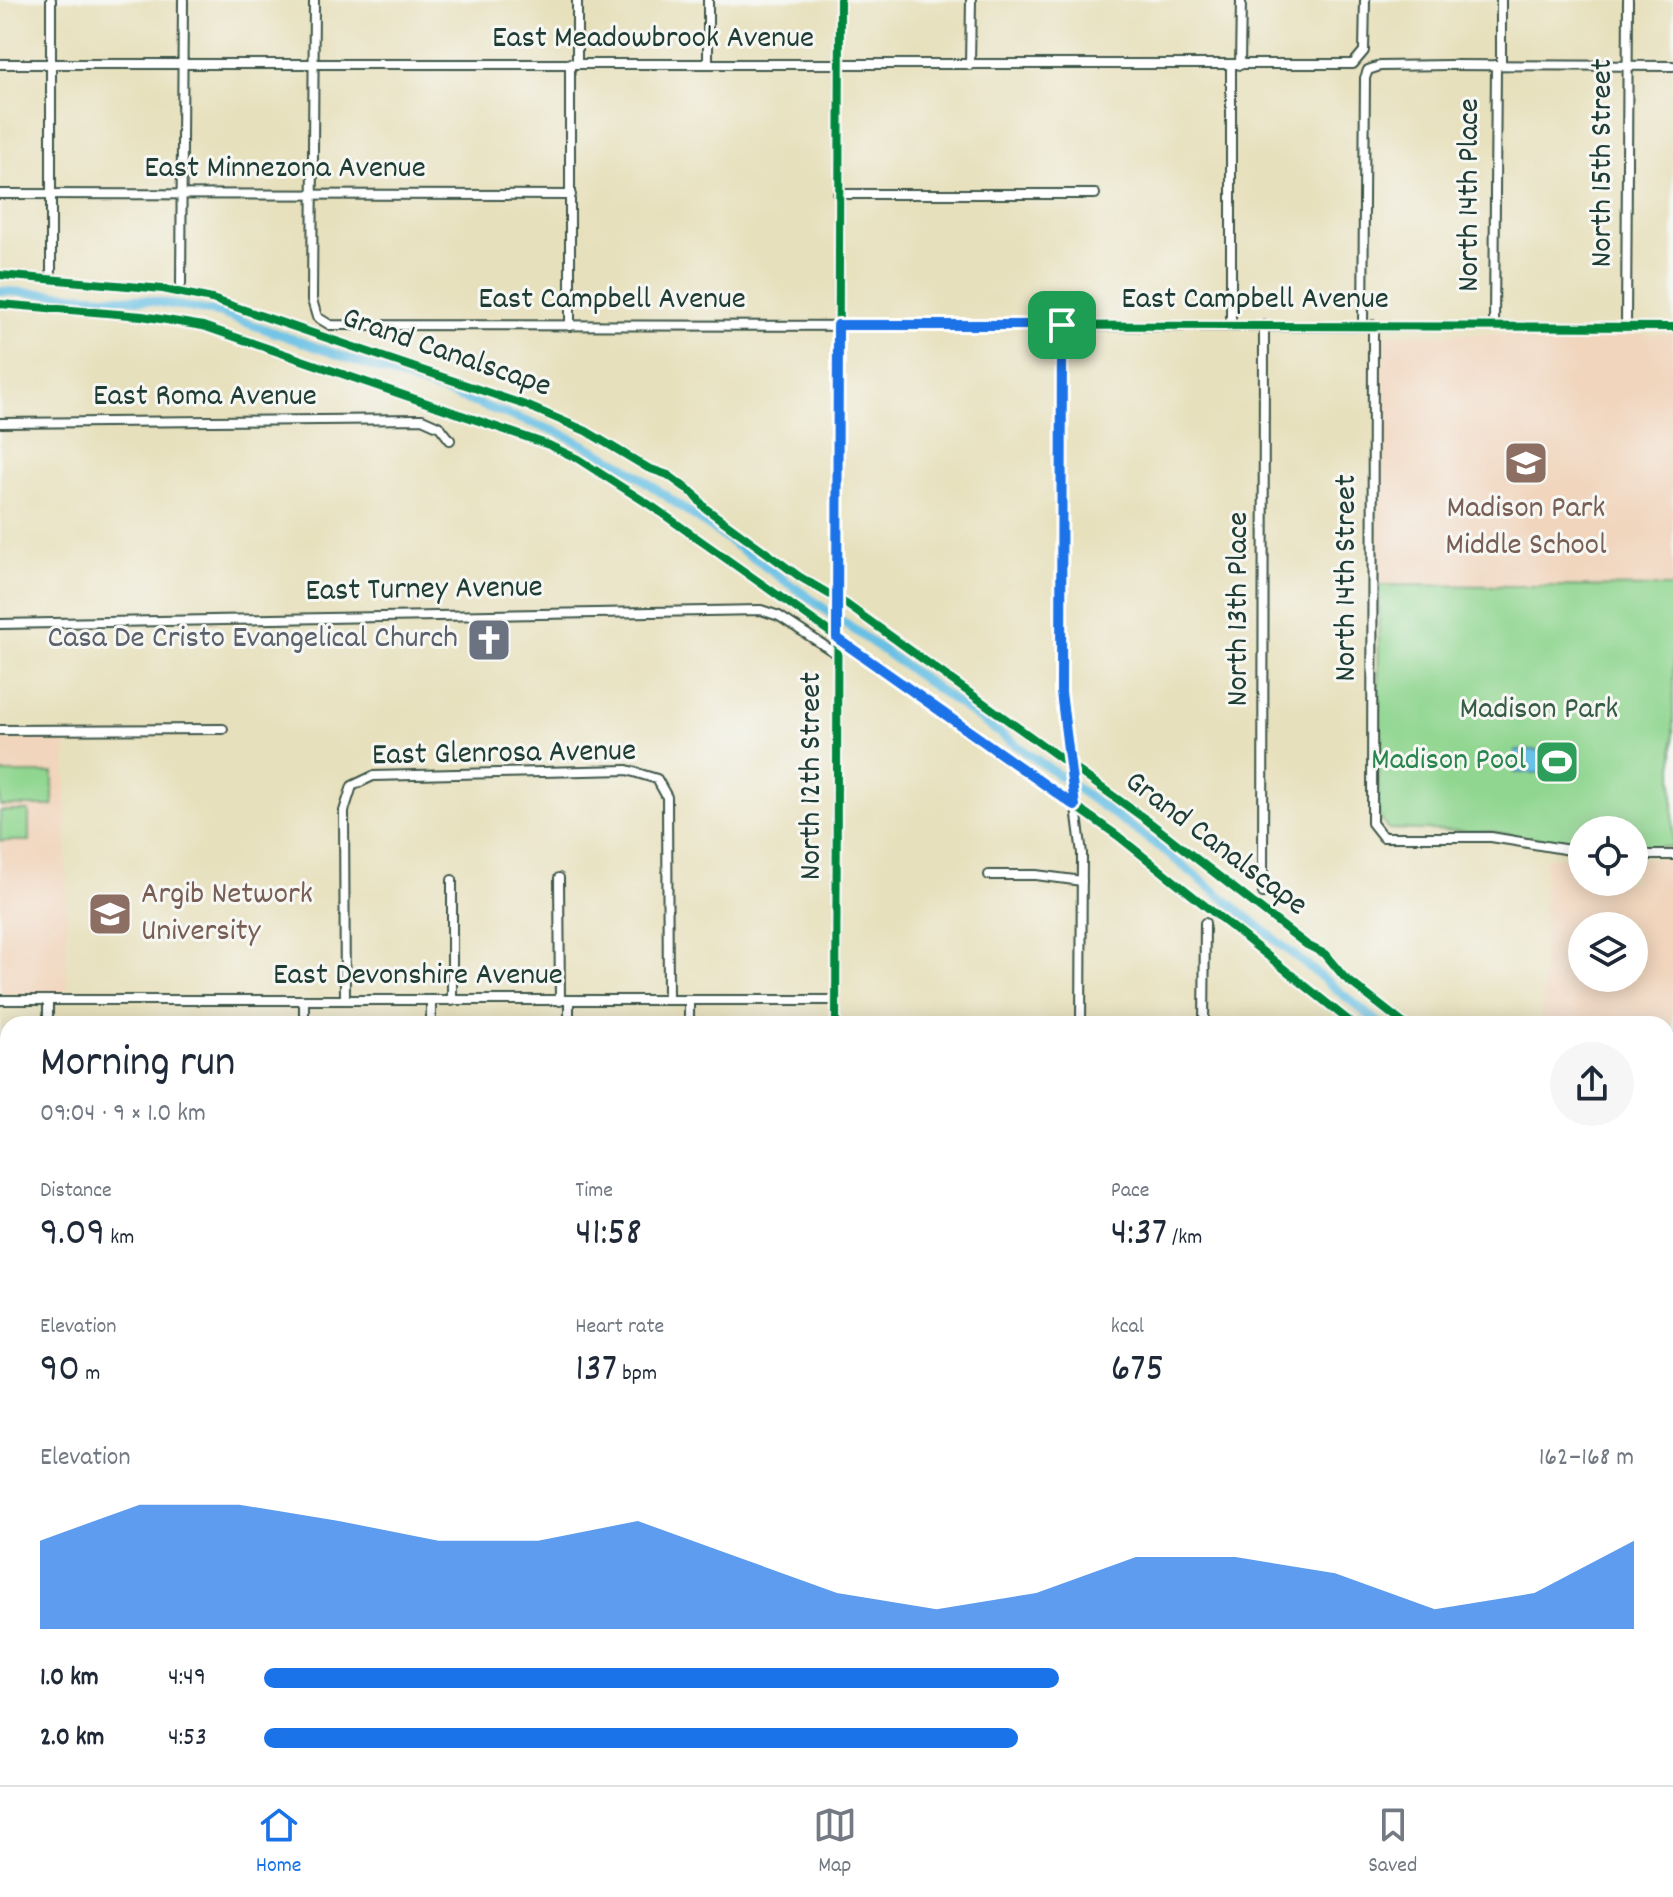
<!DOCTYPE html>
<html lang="en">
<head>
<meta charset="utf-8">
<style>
	:root { --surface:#fff; --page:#f6f6f7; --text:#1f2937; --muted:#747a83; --line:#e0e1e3; --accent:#1a73e8 }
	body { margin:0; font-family:Dekko,sans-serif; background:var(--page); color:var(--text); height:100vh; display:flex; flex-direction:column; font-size:30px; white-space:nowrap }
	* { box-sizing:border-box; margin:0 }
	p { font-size:26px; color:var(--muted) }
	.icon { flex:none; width:44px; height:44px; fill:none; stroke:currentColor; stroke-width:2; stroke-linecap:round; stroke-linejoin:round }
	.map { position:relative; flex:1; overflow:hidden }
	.sheet { position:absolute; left:0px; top:1016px; width:1674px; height:770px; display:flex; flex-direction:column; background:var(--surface); border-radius:24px 24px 0 0; box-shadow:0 4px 20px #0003 }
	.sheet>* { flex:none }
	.tools { position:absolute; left:1568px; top:816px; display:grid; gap:16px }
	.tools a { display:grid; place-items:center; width:80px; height:80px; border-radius:50%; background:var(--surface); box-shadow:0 4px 20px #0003; font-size:40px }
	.pin { position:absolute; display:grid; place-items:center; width:68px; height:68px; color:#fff; margin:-34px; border-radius:16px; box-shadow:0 4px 12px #0006 }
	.round { display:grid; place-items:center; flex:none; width:84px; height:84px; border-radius:42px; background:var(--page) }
	.head { display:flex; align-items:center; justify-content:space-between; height:136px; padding:0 40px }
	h1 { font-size:44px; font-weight:600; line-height:60px }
	.stats { display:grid; grid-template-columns:repeat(3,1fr); gap:12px; height:136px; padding:8px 40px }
	.stats div { display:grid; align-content:center }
	.stats b { font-size:40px; font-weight:600 }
	.stats small { font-size:22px; font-weight:400 }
	.stats p { font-size:22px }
	.chart { height:224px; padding:16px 40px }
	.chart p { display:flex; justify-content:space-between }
	.chart svg { width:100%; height:144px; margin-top:8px; fill:var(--accent); opacity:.7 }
	ul { padding:0 40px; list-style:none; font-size:26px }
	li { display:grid; grid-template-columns:128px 96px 1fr; align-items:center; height:60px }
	li i { height:20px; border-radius:10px; background:var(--accent) }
	.tabs { display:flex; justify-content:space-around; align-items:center; height:112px; border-top:2px solid var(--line); background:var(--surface); font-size:22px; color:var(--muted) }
	.tabs a { display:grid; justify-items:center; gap:4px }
	.tabs .current { color:var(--accent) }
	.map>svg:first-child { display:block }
	.built { fill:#f1d5bd; fill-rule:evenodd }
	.green { fill:#90d690; stroke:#588a62; stroke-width:2 }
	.water { fill:#68c0e5; stroke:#447e8c; stroke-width:2 }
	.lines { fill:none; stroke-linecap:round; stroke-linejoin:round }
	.canal { stroke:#68c0e5; stroke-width:9 }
	.minor-casing { stroke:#3d5548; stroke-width:12 }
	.major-casing { stroke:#3d5548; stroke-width:15 }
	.minor { stroke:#fff; stroke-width:8 }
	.major { stroke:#fff; stroke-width:11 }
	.cycleway-casing { stroke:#f6f6f2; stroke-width:13 }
	.cycleway { stroke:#00873e; stroke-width:8 }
	.route-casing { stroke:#fff; stroke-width:16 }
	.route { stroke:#1a73e8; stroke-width:10 }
	.labels { text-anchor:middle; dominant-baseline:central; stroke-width:6; stroke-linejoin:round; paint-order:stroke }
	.street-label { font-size:32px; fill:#1f3d34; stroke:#f6f6f2 }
	.education-label { font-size:32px; fill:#785e54; stroke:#f6f6f2 }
	.worship-label { font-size:32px; fill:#5b616d; stroke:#f6f6f2; text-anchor:end }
	.park-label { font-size:32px; fill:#365c46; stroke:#f6f6f2 }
	.leisure-label { font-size:32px; fill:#27864d; stroke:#f6f6f2; text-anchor:end }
</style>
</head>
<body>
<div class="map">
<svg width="1673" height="1785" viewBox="0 0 1673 1785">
	<rect width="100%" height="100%" fill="#f6f6f2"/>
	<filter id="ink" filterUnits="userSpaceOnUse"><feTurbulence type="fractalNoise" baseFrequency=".0125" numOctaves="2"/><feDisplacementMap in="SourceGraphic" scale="16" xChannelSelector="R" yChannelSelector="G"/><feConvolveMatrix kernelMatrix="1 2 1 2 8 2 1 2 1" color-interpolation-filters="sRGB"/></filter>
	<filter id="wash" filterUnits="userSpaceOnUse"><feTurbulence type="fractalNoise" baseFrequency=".006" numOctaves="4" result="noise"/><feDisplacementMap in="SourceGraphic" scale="32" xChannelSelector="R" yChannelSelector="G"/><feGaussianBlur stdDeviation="1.8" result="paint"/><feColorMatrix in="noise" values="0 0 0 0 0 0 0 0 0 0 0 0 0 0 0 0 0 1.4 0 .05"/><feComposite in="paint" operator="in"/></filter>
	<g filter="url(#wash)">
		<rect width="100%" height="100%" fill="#e7e0bc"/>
		<g class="built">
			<polygon points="1386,334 1673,334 1673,587 1379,585 1380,342"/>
			<polygon points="66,739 67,994 0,994 0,740"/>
			<path d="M1545,858H1582V882H1634V859H1673V1272L1666,1264V1024H1542ZM1582,926H1634V978H1582Z"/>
			<rect x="1666" y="1381" width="7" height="128"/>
		</g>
		<g class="green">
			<polygon points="1379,585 1673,587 1673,847 1634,847 1634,830 1582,830 1582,845 1495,832 1388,829 1378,815"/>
			<rect x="0" y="773" width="53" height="33"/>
			<rect x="0" y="811" width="29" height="30"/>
		</g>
		<rect class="water" x="1515" y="750" width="65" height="23"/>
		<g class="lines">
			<g class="canal">
				<polyline points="0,291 147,300 219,313 563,434 621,464 1161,848 1380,1024"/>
				<polyline points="1666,1291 1673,1298"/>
			</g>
		</g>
	</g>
	<g filter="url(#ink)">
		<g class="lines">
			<g class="minor-casing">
				<g id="minor">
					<polyline points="314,0 312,300 317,317 330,325 1673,327"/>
					<polyline points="708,0 708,64"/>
					<polyline points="577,63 577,0"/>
					<polyline points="0,64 1353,64 1364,51 1365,0"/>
					<polyline points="970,65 971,0"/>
					<polyline points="1240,65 1241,0"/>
					<polyline points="1501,65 1501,0"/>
					<polyline points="0,194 571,195"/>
					<polyline points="838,194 1095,194"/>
					<polyline points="51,271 51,0"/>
					<polyline points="181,284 183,0"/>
					<polyline points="1062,325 1061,692 1082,854 1081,1024"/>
					<polyline points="1231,325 1231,65"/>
					<polyline points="1363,325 1365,78 1368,70 1380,66 1451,65 1673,66"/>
					<polyline points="1373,325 1372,823 1383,837 1491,837 1582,852"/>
					<polyline points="1494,325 1496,65"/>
					<polyline points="570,326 570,63"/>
					<polyline points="1626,327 1628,0"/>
					<polyline points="0,423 422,419 440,427 450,440"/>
					<polyline points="0,624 761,610 779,616 837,654"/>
					<polyline points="0,730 223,729"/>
					<polyline points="1634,855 1673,855"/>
					<polyline points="989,875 1036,875 1082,881"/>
					<polyline points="559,878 560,1001"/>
					<polyline points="452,880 452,1001"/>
					<polyline points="1263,893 1264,325"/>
					<polyline points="0,1000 836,1000"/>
					<polyline points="345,1000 344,811 352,786 373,776 627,770 657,779 667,797 668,1000"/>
					<polyline points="689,1000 689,1024"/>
					<polyline points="48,1001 48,1024"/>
					<polyline points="304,1024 304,1000"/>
					<polyline points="431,1024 431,1001"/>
					<polyline points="569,1024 569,1001"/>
					<polyline points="836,1024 840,0"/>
					<polyline points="1204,1024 1205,923"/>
					<polyline points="0,1495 8,1495"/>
					<polyline points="1666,1516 1673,1517"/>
					<polyline points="0,1627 8,1627"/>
					<polyline points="1666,1760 1673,1760"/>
					<polyline points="1421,1778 1421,1785"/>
					<polyline points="1617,1778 1617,1785"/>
					<polyline points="72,1785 72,1778"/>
					<polyline points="207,1785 207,1778"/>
					<polyline points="279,1785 279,1778"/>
					<polyline points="443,1785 443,1778"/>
					<polyline points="632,1785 632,1778"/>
					<polyline points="833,1785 833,1778"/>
					<polyline points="1094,1785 1094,1778"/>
					<polyline points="1350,1785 1350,1778"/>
					<polyline points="1547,1785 1547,1778"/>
				</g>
			</g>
			<g class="major-casing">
				<g id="major">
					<polyline points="0,1365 8,1365"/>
					<polyline points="1666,1367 1673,1367"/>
				</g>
			</g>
			<use href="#minor" class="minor"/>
			<use href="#major" class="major"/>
			<g class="cycleway-casing">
				<g id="cycleway">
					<polyline points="0,275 163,289 212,299 528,406 586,431 648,468 668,475 694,494 705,508 800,577 846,604 1148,821 1307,945 1325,954 1344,977 1404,1024"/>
					<polyline points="0,304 142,316 203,326 549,445 578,459 653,507 1118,836 1353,1024"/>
					<polyline points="838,325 1673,327"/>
					<polyline points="836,1024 840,0"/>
				</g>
			</g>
			<use href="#cycleway" class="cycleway"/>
		</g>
	</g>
	<g class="lines" filter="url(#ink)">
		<g class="route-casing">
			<polygon id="route" points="838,325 1062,325 1061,692 1075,806 837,638"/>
		</g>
		<use href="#route" class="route"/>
	</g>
	<defs>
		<g id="school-square" transform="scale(2.3)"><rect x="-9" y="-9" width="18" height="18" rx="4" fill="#8d6e63" stroke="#f6f6f2"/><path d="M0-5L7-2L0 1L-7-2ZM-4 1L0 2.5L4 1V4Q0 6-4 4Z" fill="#fff"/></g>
		<g id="church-square" transform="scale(2.3)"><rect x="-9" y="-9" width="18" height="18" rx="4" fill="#6b7280" stroke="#f6f6f2"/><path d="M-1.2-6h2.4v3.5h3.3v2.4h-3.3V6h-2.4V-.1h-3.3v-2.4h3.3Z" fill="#fff"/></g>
		<g id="stadium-square" transform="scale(2.3)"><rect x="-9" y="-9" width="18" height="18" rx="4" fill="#2e9e5b" stroke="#f6f6f2"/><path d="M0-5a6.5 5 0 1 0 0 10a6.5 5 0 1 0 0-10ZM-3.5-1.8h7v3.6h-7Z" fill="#fff"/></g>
		<g id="university-square" transform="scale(2.3)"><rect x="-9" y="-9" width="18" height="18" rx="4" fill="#8d6e63" stroke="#f6f6f2"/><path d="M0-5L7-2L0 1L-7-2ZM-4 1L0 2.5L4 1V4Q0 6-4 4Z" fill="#fff"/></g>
	</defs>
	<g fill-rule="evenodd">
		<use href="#school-square" x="1526" y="463"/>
		<use href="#church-square" x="489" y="640"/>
		<use href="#stadium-square" x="1557" y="762"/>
		<use href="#university-square" x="110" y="914"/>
	</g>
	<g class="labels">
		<g class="street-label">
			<text x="653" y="40">East Meadowbrook Avenue</text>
			<text transform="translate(1604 163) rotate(-90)">North 15th Street</text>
			<text x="285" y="170">East Minnezona Avenue</text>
			<text transform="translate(1471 195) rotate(-90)">North 14th Place</text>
			<text x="612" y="301">East Campbell Avenue</text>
			<text x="1255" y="301">East Campbell Avenue</text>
			<text transform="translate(446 354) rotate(19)">Grand Canalscape</text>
			<text x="205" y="398">East Roma Avenue</text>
			<text transform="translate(1348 578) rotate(-90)">North 14th Street</text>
			<text transform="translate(424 591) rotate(-1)">East Turney Avenue</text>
			<text transform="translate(1240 609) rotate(-90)">North 13th Place</text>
			<text transform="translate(504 755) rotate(-1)">East Glenrosa Avenue</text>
			<text transform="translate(813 776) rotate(-90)">North 12th Street</text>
			<text transform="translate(1215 845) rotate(37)">Grand Canalscape</text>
			<text x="418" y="977">East Devonshire Avenue</text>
		</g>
		<g class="education-label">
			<text x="1526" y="510">Madison Park<tspan x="1526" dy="37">Middle School</tspan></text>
			<text x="141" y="896" text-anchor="start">Argib Network<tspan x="141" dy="37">University</tspan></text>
		</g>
		<g class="worship-label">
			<text x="458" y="640">Casa De Cristo Evangelical Church</text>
		</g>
		<g class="park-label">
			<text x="1539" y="711">Madison Park</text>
		</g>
		<g class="leisure-label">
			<text x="1526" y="762">Madison Pool</text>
		</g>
	</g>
</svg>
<div class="tools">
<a><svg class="icon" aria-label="locate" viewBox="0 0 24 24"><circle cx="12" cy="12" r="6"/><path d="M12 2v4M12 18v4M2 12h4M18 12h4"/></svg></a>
<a><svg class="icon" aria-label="layers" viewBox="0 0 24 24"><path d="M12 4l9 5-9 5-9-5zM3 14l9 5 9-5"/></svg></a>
</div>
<div class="pin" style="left:1062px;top:325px;background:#1e9e55"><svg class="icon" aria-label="arrive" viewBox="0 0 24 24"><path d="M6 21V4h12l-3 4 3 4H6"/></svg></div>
<section class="sheet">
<div class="head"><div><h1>Morning run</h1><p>09:04 · 9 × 1.0 km</p></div><a class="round"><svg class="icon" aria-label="share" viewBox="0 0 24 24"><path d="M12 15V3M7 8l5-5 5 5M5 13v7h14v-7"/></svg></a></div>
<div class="stats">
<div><p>Distance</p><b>9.09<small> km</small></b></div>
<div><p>Time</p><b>41:58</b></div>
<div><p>Pace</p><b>4:37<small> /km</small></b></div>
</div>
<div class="stats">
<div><p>Elevation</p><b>90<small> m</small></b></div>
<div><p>Heart rate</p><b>137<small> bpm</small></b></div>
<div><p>kcal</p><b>675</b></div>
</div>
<div class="chart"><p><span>Elevation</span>162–168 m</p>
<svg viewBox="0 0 160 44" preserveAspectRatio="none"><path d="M0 44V17L10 6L20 6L30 11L40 17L50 17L60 11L70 22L80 33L90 38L100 33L110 22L120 22L130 27L140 38L150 33L160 17V44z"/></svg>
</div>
<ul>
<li><b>1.0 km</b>4:49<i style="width:58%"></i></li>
<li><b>2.0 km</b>4:53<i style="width:55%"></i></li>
</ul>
</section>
</div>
<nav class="tabs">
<a class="current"><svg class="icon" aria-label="home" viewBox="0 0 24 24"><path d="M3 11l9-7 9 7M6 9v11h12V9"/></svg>Home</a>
<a><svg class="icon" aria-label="map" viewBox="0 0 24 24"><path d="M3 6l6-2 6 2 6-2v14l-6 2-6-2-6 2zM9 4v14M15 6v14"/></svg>Map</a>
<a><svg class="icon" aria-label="saved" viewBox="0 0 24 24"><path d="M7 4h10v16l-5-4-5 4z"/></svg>Saved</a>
</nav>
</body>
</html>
